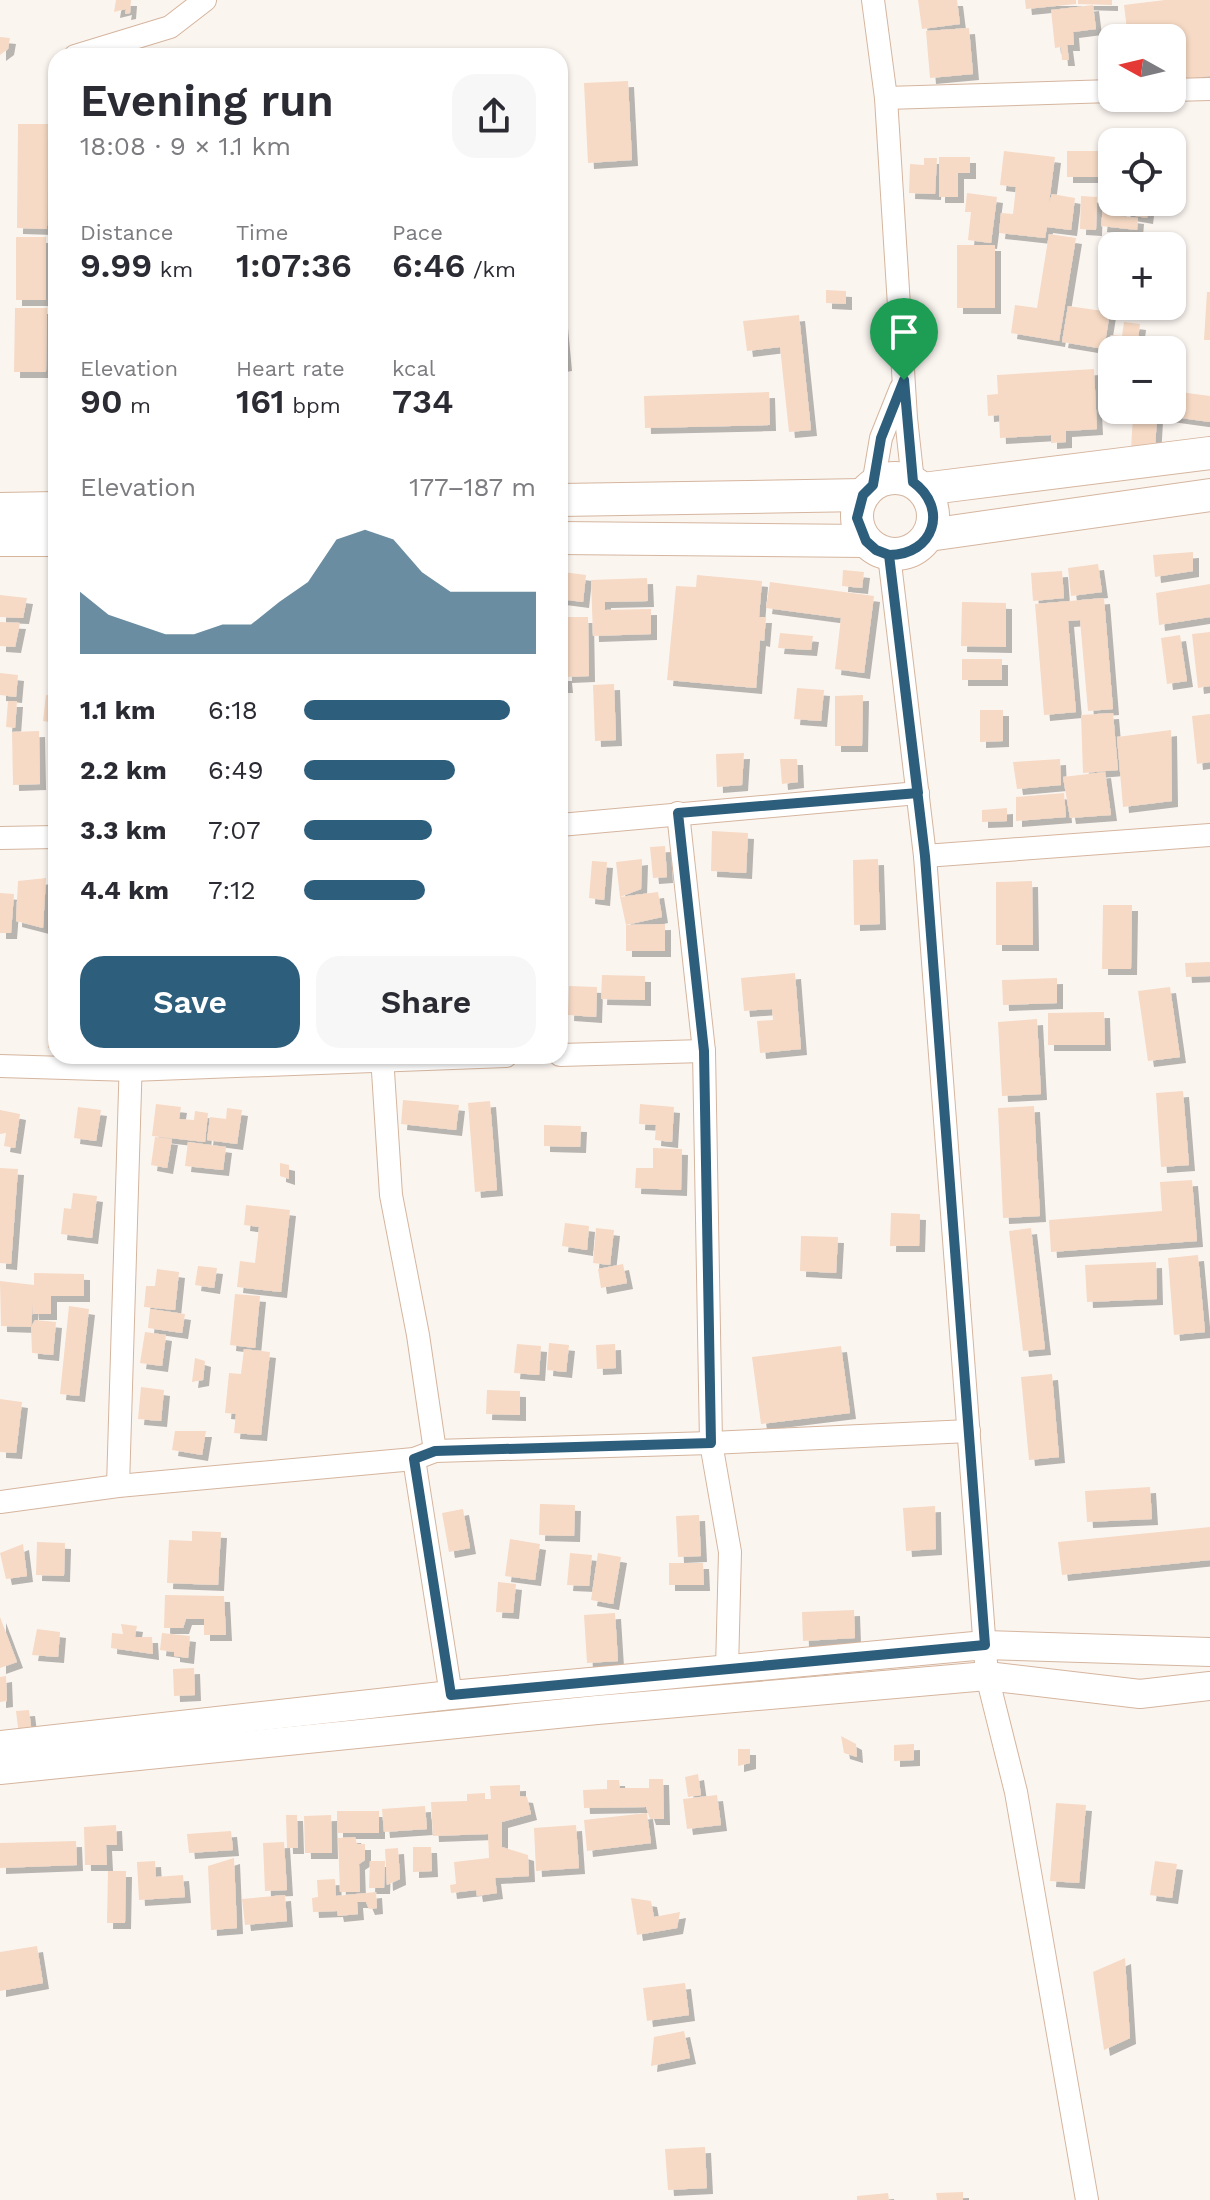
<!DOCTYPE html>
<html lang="en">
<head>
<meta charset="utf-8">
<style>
	:root { --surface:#fff; --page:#f7f7f7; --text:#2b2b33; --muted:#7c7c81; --accent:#2d5e7c }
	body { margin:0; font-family:"Work Sans",sans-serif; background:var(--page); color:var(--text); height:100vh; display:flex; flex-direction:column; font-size:30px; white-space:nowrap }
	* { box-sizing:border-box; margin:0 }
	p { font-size:26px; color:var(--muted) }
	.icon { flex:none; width:44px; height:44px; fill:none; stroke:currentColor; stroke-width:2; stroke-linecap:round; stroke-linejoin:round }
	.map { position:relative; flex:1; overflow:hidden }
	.sheet { position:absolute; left:48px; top:48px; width:520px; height:1016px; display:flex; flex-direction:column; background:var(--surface); border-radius:24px; box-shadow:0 2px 6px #0004 }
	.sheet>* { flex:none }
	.needle { width:52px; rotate:278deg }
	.buttons { position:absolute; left:1098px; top:24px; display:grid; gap:16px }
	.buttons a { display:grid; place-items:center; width:88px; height:88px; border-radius:16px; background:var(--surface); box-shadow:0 2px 6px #0004; font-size:40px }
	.pin { position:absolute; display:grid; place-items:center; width:68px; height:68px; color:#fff; margin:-82px -34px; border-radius:50% 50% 50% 0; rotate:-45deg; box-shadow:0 0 8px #0007 }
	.pin .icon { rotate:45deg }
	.round { display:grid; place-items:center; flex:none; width:84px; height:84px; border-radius:24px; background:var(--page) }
	.summary { display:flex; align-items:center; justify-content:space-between; height:136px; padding:0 32px }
	h1 { font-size:44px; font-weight:600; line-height:60px }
	.stats { display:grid; grid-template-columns:repeat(3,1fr); gap:12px; height:136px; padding:8px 32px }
	.stats div { display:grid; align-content:center }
	.stats b { font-size:34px; font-weight:600 }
	.stats small { font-size:22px; font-weight:400 }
	.stats p { font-size:22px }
	.chart { height:224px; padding:16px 32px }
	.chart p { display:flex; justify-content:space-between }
	.chart svg { width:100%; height:144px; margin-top:8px; fill:var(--accent); opacity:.7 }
	.cta { display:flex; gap:16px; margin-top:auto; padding:16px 32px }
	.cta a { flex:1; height:92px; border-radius:24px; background:var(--accent); color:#fff; font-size:32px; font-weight:600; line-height:92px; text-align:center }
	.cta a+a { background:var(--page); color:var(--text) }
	ul { padding:0 32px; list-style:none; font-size:26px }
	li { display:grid; grid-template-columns:128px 96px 1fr; align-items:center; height:60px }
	li i { height:20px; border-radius:10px; background:var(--accent) }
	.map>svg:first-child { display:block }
	.building { fill:#f6dac5; filter:url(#shadow) }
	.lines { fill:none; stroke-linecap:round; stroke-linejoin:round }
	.minor-casing { stroke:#d5b59e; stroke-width:24 }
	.tertiary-casing { stroke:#d5b59e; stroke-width:30 }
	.secondary-casing { stroke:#d5b59e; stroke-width:34 }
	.minor { stroke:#fff; stroke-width:22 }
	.tertiary { stroke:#fff; stroke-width:28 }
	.secondary { stroke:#fff; stroke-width:32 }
	.route-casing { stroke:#fff; stroke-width:16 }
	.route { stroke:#2d5e7c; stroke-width:10 }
</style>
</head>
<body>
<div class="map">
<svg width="1210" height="2200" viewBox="0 0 1210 2200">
	<defs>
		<filter id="shadow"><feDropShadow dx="6" dy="6" stdDeviation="0" flood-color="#0004"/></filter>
	</defs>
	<rect width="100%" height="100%" fill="#fbf5f0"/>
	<g class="building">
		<polygon points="116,0 131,0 130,13 125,14 126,9 114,12"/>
		<polygon points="918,0 957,0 960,24 922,29"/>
		<polygon points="1025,0 1076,0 1076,4 1026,9"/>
		<polygon points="1078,0 1112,0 1112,5 1078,4"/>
		<polygon points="1165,0 1210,0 1210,76 1172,81 1172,38 1128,38 1124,5"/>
		<polygon points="1093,5 1096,29 1073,32 1074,45 1067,45 1069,60 1062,60 1061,47 1055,48 1051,10 1077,7 1077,12 1077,7"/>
		<polygon points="969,28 973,74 930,78 926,31"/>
		<polygon points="0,37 10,38 8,49 0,55"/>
		<polygon points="628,81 632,160 588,163 584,83"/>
		<polygon points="53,118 56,118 56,149 52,149"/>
		<polygon points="18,124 48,124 47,229 17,228"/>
		<polygon points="1004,151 1055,157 1049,203 1052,194 1075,198 1071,230 1047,227 1045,238 999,233 1001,213 1013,214 1016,187 1000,185"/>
		<rect x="1067" y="151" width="33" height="26"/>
		<polygon points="1103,153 1112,153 1112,166 1103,165"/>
		<polygon points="939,157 970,157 970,173 958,173 958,197 939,197"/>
		<polygon points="924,158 937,158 935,194 909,193 910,164 924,165"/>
		<polygon points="1106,180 1112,181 1112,202 1121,202 1120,216 1138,218 1137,230 1101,226"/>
		<polygon points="967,193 997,197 991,243 968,240 971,212 965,212"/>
		<polygon points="1081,196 1097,197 1096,230 1080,229"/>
		<polygon points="1126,202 1149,202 1147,218 1124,214"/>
		<polygon points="1049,234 1076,238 1059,341 1011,333 1015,305 1037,308"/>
		<rect x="16" y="237" width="30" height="63"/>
		<polygon points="51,239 56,239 56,277 50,281"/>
		<rect x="957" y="245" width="38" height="63"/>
		<polygon points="1172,270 1180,271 1178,288 1172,287"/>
		<polygon points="826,290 846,291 846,304 826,303"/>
		<polygon points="1207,292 1210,292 1210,340 1204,340"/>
		<polygon points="1068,306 1110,312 1104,349 1062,342"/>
		<polygon points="15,308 47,308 46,372 14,372"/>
		<polygon points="799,315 811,430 789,432 780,347 747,351 743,321"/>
		<polygon points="560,322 562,322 566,365 560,366"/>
		<polygon points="1124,322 1140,324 1137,347 1110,345 1111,335 1122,336"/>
		<polygon points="1112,366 1112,410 1141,410 1141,412 1101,415 1100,394 1104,394 1104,386 1099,386 1098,367"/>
		<polygon points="1094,369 1097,429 1066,431 1066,442 1051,443 1051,435 1000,438 999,415 988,416 987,395 998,394 997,375"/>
		<polygon points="1172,391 1210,396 1210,422 1159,415 1159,410 1172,410"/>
		<polygon points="769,392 770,425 645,428 644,396"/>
		<polygon points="1133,415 1157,416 1155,450 1131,449"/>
		<polygon points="1193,552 1193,571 1155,577 1153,555"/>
		<polygon points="1098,564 1102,592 1071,596 1068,568"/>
		<polygon points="843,570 864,572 862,588 842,586"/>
		<polygon points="1062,571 1064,598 1033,601 1031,573"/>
		<polygon points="563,572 586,575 583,602 560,599 560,578 562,578"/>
		<polygon points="697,575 762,581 759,617 766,617 764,641 760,640 756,688 667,680 676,586 696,587"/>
		<polygon points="647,578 648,601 605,602 605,610 651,609 651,634 593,636 591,580"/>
		<polygon points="770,582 874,596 864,673 835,669 841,618 766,608"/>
		<polygon points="1210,584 1210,617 1159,625 1156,593"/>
		<polygon points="0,595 27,598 23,618 0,617"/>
		<polygon points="1104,598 1113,709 1088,711 1080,620 1068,621 1076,712 1044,715 1035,604"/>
		<polygon points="962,602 1006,603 1006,647 961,646"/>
		<polygon points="564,617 588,617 589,676 566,677 567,687 560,687 560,675 566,675"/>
		<polygon points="0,622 20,623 15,647 0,646"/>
		<polygon points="1210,632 1210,686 1198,688 1192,634"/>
		<polygon points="780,633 813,636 811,650 778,648"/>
		<polygon points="1180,635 1187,681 1167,684 1161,638"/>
		<rect x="962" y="659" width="40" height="21"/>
		<polygon points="0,673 18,675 16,697 0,695"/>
		<polygon points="614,684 616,740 595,741 593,685"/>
		<polygon points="797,688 824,690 821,721 794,719"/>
		<polygon points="46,695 56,696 56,723 43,721"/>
		<polygon points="863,695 862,746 835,746 835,696"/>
		<polygon points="8,701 17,701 15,728 6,727"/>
		<polygon points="980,710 1003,710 1003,741 980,742"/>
		<polygon points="1113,713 1118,770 1083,773 1081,715"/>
		<polygon points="1210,714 1210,762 1197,764 1192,716"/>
		<polygon points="1171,730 1172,801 1123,807 1117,737"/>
		<polygon points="39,731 40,784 13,785 12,732"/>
		<polygon points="744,753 742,785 717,787 716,754"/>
		<polygon points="780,759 797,759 798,782 782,784"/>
		<polygon points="1060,759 1061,785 1017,789 1013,762"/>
		<polygon points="1105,772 1111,815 1070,818 1063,777"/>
		<polygon points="1064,793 1066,817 1016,821 1016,797"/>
		<polygon points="1007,808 1007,821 982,822 982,810"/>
		<polygon points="712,831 748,833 746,873 711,871"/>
		<polygon points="665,846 667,877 653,878 650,847"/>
		<polygon points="642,859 641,889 620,897 616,862"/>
		<polygon points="878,859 880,924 854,925 853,860"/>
		<polygon points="592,861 607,862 604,900 589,898"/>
		<polygon points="46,878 43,928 16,921 18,881"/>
		<polygon points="1032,881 1033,945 996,945 996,882"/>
		<polygon points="658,892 662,917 626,925 620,897"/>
		<polygon points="0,893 14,894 11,933 0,933"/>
		<polygon points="1103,905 1132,905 1131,969 1102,969"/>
		<polygon points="665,924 665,951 626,951 626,925"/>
		<polygon points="1210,962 1210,976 1186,977 1185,963"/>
		<polygon points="795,973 801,1049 760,1053 757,1021 773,1020 772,1009 744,1011 741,978"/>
		<polygon points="602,975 645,976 645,1000 601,999"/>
		<polygon points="1057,978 1057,1003 1003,1005 1002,980"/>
		<polygon points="569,986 597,987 596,1017 568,1015"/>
		<polygon points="1170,987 1180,1057 1148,1061 1138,991"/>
		<polygon points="1104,1012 1105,1045 1048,1045 1048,1013"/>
		<polygon points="1037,1019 1041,1094 1002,1096 998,1022"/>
		<polygon points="49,1020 56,1021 56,1048 48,1048"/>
		<polygon points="1183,1091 1189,1165 1161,1167 1156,1093"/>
		<polygon points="403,1100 459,1105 456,1130 401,1124"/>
		<polygon points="490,1101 497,1190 475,1192 468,1103"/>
		<polygon points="156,1104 181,1107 179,1119 194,1120 195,1111 208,1113 205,1142 152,1136"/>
		<polygon points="640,1104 674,1107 672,1142 655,1140 656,1125 639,1124"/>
		<polygon points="1034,1106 1040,1216 1003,1218 998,1108"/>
		<polygon points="78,1107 101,1110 96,1141 74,1138"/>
		<polygon points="227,1108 242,1110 237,1144 207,1140 210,1117 226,1119"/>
		<polygon points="0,1110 20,1114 15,1148 4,1146 6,1133 0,1134"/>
		<polygon points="544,1125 581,1126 580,1147 544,1146"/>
		<polygon points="155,1137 172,1139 167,1168 151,1165"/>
		<polygon points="188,1142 226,1147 223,1170 185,1166"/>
		<polygon points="653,1148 682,1149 681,1190 635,1188 636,1168 653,1168"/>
		<polygon points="280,1163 289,1165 289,1179 280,1176"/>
		<polygon points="0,1168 18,1169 11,1264 0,1263"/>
		<polygon points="1192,1180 1197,1241 1051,1252 1049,1220 1162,1211 1160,1182"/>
		<polygon points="73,1193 97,1196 92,1238 61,1234 64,1208 71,1209"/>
		<polygon points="246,1205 290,1210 281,1292 237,1287 240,1261 255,1263 259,1227 244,1225"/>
		<polygon points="891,1213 920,1214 919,1246 890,1246"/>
		<polygon points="565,1223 589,1226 587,1250 562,1246"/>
		<polygon points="596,1228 614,1230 610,1265 593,1263"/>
		<polygon points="1031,1228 1045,1349 1023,1351 1009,1231"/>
		<polygon points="801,1236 838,1237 836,1273 800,1271"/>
		<polygon points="1198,1255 1205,1332 1174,1335 1168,1258"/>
		<polygon points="1156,1262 1157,1299 1087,1302 1085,1265"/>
		<polygon points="623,1264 627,1283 601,1288 598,1269"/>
		<polygon points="198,1266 217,1268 214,1288 195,1285"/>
		<polygon points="157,1269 179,1272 175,1310 144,1307 146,1286 155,1286"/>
		<polygon points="34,1273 84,1274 84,1296 51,1296 51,1314 33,1314 33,1304 31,1327 35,1320 56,1322 53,1355 32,1353 31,1327 1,1326 0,1281 34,1285"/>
		<polygon points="235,1294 260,1296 255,1348 230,1345"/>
		<polygon points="69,1306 89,1309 79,1396 60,1394"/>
		<polygon points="150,1309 185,1314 182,1333 148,1328"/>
		<polygon points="145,1332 166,1335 162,1366 140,1363"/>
		<polygon points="549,1343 569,1345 566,1372 547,1370"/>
		<polygon points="517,1344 541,1346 539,1375 514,1373"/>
		<polygon points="615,1344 616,1368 597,1369 596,1345"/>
		<polygon points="841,1346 850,1413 761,1424 752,1357"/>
		<polygon points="244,1349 270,1352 261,1435 234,1433 236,1414 225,1413 229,1373 241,1374"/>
		<polygon points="195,1358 205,1361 203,1380 192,1382"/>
		<polygon points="1052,1374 1059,1457 1029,1460 1021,1377"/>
		<polygon points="141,1387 164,1390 161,1421 138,1419"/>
		<polygon points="487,1390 520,1391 520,1415 486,1414"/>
		<polygon points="0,1399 22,1402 16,1453 0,1452"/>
		<polygon points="175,1431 206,1431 202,1455 172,1450"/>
		<polygon points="1150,1487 1152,1519 1087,1522 1085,1491"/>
		<polygon points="540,1504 575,1505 574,1536 539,1535"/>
		<polygon points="935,1506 936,1549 906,1551 903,1508"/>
		<polygon points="463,1509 470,1548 449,1552 442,1513"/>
		<polygon points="699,1515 701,1556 678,1557 676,1516"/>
		<polygon points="1210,1527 1210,1560 1062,1575 1058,1542"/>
		<polygon points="192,1531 221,1532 218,1585 167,1583 169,1540 192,1541"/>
		<polygon points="510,1539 540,1544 535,1580 505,1576"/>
		<polygon points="37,1542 65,1543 64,1576 36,1575"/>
		<polygon points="23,1544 27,1576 6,1579 0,1553"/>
		<polygon points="570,1553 592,1555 589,1586 567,1585"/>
		<polygon points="598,1553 621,1557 613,1604 591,1600"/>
		<polygon points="669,1563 703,1563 704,1585 669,1585"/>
		<polygon points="498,1582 516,1584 513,1613 496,1612"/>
		<polygon points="165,1595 224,1596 226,1635 204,1635 204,1619 186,1619 183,1628 164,1628"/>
		<polygon points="854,1610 855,1638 803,1641 802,1612"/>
		<polygon points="615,1613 618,1661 587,1663 584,1615"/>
		<polygon points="0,1617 17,1662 0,1668"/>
		<polygon points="121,1624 137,1626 135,1637 152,1637 153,1654 111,1648 112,1633 123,1634"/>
		<polygon points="37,1629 60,1632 58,1657 32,1655"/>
		<polygon points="162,1633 190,1636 188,1658 174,1656 174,1652 160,1650"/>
		<polygon points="194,1668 195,1695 174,1696 173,1669"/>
		<polygon points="6,1676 7,1701 0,1702 0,1677"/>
		<polygon points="29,1710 32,1734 19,1736 16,1711"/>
		<polygon points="841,1736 856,1744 857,1757 844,1753"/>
		<polygon points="914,1744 914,1760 894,1761 894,1745"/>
		<polygon points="738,1749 750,1749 750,1763 738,1766"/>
		<polygon points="698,1774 701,1795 688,1797 685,1777"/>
		<polygon points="649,1779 663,1779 664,1819 650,1819 646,1807 584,1808 583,1790 607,1789 607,1780 619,1780 620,1788 649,1788"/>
		<polygon points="520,1785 520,1796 527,1797 531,1814 502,1822 502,1847 528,1855 529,1876 495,1878 497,1893 477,1896 476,1890 451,1893 450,1885 456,1884 454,1862 489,1858 488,1834 433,1836 431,1802 467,1801 467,1794 485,1793 485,1799 491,1799 490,1786"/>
		<polygon points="717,1795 721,1825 687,1829 683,1799"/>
		<polygon points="1056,1803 1086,1805 1079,1883 1050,1881"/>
		<polygon points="425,1806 427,1829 384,1832 382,1809"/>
		<rect x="337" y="1811" width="42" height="22"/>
		<polygon points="647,1813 651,1843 587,1851 584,1820"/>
		<polygon points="286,1815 297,1815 298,1848 287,1848"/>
		<polygon points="331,1815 332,1853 305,1853 304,1816"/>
		<polygon points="116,1825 117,1845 106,1845 107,1865 85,1865 84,1827"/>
		<polygon points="576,1825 579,1868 536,1871 534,1828"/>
		<polygon points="231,1831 233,1850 189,1853 187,1834"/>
		<polygon points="355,1837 357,1844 365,1844 365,1860 359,1864 360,1892 340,1892 338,1838"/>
		<polygon points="76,1841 77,1865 0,1868 0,1843"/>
		<polygon points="284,1842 287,1890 265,1891 263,1843"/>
		<polygon points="413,1847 431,1847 432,1871 413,1872"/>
		<polygon points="398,1848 400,1879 387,1885 385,1849"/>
		<polygon points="234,1858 237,1928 211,1930 208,1866"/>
		<polygon points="155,1861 156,1877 183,1875 185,1897 139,1900 137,1862"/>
		<polygon points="370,1861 385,1861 384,1888 369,1888"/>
		<polygon points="1155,1861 1177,1864 1172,1898 1150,1895"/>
		<polygon points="108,1871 126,1871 125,1923 107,1923"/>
		<polygon points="335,1879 336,1896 376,1892 377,1908 369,1909 366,1902 357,1902 358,1914 338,1916 337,1911 313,1912 312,1898 318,1897 317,1880"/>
		<polygon points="285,1895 287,1921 245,1925 242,1899"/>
		<polygon points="631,1898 651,1901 654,1917 680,1912 677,1928 637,1935"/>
		<polygon points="37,1946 43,1983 0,1991 0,1952"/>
		<polygon points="1125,1958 1130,2038 1104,2050 1093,1972"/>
		<polygon points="685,1983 689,2015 647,2021 643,1988"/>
		<polygon points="684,2031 690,2058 651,2066 654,2037"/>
		<polygon points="705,2147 707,2188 668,2190 665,2149"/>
		<polygon points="963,2192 963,2200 937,2200 936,2193"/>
		<polygon points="888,2193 889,2200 857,2200 857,2196"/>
	</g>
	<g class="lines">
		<g class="minor-casing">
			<g id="minor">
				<polyline points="873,0 886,98 906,418 913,482"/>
				<polyline points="75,56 170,27 205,0"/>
				<polyline points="1172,90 1210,89"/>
				<polyline points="886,98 1112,91"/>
				<polyline points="873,485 881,438 901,388"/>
				<polyline points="889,555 925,856 987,1676 1016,1792 1087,2200"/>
				<polyline points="678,813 704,1051 711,1443 730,1552 727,1669"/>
				<polyline points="560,825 918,793"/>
				<polyline points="0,838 56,837"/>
				<polyline points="925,856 1210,835"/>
				<polyline points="560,1055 704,1051"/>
				<polyline points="382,1056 391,1195 418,1335 435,1451"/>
				<polyline points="0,1066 131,1070 506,1056"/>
				<polyline points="414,1459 451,1695"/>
				<polyline points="118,1486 131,1057"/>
				<polyline points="0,1502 118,1486 414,1459 435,1451 711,1443 969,1431"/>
			</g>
		</g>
		<g class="tertiary-casing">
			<g id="tertiary">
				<polyline points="0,1745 451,1695 985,1645 1210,1652"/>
				<polyline points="0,1770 597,1710 987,1676 1140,1694 1210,1686"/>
			</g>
		</g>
		<g class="secondary-casing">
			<g id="secondary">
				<circle cx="895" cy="516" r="38"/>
				<polyline points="923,489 1210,453"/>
				<polyline points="560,500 863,495"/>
				<polyline points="0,509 56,508"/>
				<polyline points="929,535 1210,495"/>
				<polyline points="560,538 866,541"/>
				<polyline points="0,540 56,540"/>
			</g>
		</g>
		<use href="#minor" class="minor"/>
		<use href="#tertiary" class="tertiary"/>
		<use href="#secondary" class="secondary"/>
	</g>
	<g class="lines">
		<g class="route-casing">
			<path id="route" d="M904,380L881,438L873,485L863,495L857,518L866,541L876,550L889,555L918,793L678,813L704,1051L711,1443L435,1451L414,1459L451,1695L985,1645L925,856L889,555C934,555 949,508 913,482L904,380"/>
		</g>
		<use href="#route" class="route"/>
	</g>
</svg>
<div class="buttons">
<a><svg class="needle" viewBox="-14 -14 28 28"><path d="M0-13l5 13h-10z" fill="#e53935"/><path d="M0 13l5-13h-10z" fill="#7c7c81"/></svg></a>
<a><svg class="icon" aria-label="locate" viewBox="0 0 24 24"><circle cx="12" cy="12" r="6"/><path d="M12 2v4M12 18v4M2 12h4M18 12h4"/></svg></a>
<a>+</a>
<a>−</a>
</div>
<div class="pin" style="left:904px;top:380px;background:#1e9e55"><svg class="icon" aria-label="arrive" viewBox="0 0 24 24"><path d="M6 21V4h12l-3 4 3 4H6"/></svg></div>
<section class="sheet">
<div class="summary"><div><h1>Evening run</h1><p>18:08 · 9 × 1.1 km</p></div><a class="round"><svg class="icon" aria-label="share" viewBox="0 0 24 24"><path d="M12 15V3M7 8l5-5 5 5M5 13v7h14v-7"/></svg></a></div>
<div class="stats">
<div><p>Distance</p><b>9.99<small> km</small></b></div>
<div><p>Time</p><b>1:07:36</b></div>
<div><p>Pace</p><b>6:46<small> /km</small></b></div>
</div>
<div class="stats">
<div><p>Elevation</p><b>90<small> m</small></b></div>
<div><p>Heart rate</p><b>161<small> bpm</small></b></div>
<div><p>kcal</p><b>734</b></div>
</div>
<div class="chart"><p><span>Elevation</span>177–187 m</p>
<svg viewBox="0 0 160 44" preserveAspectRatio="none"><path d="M0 44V25L10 32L20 35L30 38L40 38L50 35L60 35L70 28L80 22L90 9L100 6L110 9L120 19L130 25L140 25L150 25L160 25V44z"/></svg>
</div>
<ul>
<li><b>1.1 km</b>6:18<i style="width:89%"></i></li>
<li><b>2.2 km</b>6:49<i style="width:65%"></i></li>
<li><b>3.3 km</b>7:07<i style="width:55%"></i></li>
<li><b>4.4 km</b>7:12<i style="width:52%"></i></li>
</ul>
<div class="cta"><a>Save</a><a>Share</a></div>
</section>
</div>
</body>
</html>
